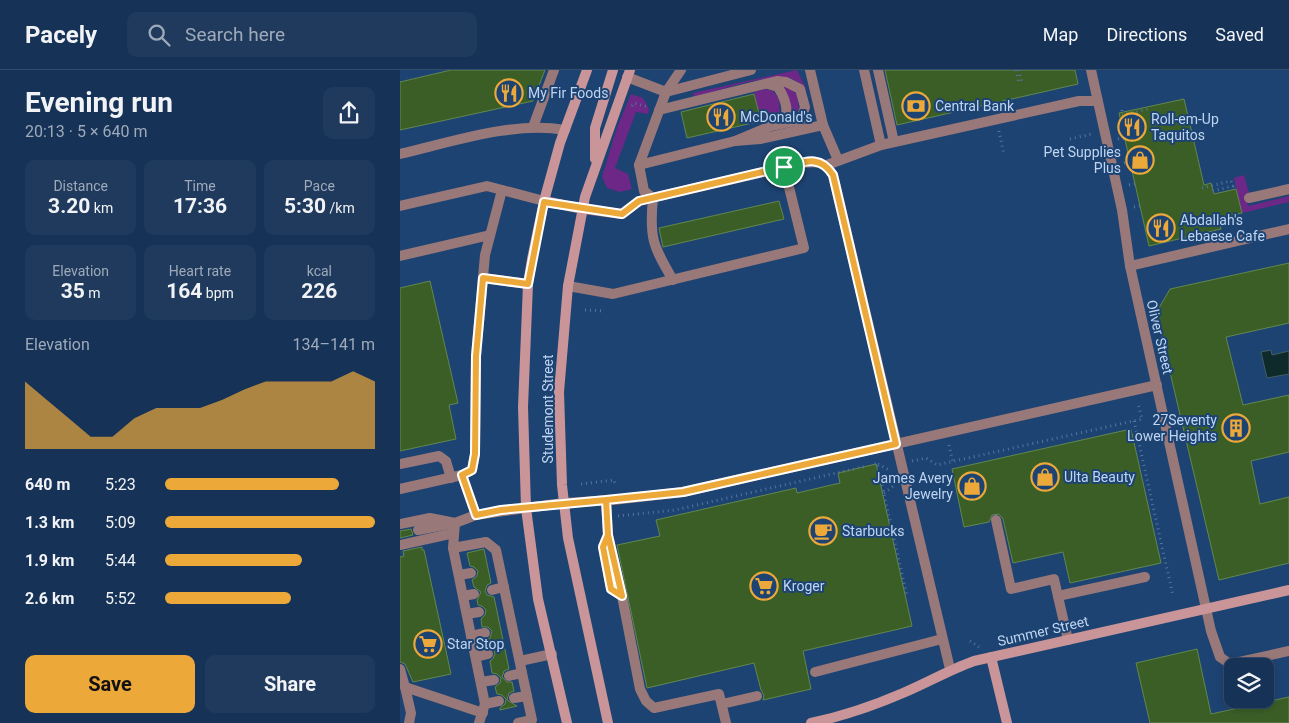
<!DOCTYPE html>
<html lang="en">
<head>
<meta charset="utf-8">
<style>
	:root { --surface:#163256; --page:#1f3a5c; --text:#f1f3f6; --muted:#9eaab9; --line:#354d6c; --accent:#eca93a }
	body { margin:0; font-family:Roboto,sans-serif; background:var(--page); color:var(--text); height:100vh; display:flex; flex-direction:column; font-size:19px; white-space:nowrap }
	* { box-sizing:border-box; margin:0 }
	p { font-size:16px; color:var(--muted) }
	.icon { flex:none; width:28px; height:28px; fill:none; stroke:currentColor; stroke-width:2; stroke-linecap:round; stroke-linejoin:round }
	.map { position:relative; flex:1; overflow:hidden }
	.side { display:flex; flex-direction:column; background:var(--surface); width:400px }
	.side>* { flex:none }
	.tools { position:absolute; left:824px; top:588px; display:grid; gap:10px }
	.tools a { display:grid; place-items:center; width:50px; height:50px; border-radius:10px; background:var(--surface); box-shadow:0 2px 8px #0003,0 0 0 1px var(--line); font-size:25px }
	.pin { position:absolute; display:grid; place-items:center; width:42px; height:42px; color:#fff; margin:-21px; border:2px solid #fff; border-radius:50%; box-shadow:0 1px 5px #0007 }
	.round { display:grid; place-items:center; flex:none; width:52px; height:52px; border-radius:10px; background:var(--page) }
	.headline { display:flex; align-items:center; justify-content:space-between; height:85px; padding:0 25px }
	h1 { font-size:28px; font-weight:700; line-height:38px }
	.stats { display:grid; grid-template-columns:repeat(3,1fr); gap:8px; height:85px; padding:5px 25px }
	.stats div { display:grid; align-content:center; border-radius:10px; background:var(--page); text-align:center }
	.stats b { font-size:21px; font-weight:700 }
	.stats small { font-size:14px; font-weight:400 }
	.stats p { font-size:14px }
	.chart { height:140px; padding:10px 25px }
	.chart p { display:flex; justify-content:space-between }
	.chart svg { width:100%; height:90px; margin-top:5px; fill:var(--accent); opacity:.7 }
	.cta { display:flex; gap:10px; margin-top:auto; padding:10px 25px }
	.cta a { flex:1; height:58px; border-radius:10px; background:var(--accent); color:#111; font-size:20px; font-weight:700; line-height:58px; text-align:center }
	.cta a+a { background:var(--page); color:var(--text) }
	ul { padding:0 25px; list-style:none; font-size:16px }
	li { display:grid; grid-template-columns:80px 60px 1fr; align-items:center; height:38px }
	li i { height:12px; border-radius:6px; background:var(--accent) }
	header { display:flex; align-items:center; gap:30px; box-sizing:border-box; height:70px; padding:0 25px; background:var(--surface); border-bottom:1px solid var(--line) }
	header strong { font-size:24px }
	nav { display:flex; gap:28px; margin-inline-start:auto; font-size:18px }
	.search { width:350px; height:45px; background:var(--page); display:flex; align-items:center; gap:12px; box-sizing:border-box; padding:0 18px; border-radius:10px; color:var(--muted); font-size:19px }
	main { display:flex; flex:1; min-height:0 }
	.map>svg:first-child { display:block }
	.green { fill:#6d2787 }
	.water { fill:#0f2a2a; stroke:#445d66 }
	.building { fill:#3b5e27; stroke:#62874f }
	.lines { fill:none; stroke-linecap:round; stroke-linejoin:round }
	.path { stroke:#54759d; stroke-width:3; stroke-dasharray:1 4; stroke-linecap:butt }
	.lane { stroke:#997879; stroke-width:10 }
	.secondary { stroke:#c99598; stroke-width:10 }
	.route-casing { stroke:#fff; stroke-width:10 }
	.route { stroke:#eca93a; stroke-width:6 }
	.labels { text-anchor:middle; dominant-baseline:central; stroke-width:4; stroke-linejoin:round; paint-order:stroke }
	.poi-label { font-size:14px; fill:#bfd5f1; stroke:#1d4372; text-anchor:start }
	.street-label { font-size:14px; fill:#bfd5f1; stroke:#1d4372 }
</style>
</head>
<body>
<header>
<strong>Pacely</strong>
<div class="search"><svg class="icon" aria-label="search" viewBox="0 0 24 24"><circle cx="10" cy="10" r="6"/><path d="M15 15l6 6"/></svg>Search here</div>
<nav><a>Map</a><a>Directions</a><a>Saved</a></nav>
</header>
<main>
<section class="side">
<div class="headline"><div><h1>Evening run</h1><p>20:13 · 5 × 640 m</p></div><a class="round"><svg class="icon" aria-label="share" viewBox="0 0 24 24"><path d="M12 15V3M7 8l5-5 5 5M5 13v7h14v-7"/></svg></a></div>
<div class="stats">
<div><p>Distance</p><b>3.20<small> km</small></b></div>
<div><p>Time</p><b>17:36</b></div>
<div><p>Pace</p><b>5:30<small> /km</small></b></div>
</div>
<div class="stats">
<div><p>Elevation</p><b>35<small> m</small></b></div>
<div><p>Heart rate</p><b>164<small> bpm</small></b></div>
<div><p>kcal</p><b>226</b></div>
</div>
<div class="chart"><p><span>Elevation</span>134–141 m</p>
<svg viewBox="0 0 160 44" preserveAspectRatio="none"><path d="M0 44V11L10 20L20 29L30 38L40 38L50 29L60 24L70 24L80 24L90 20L100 15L110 11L120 11L130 11L140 11L150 6L160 11V44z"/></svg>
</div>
<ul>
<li><b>640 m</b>5:23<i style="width:83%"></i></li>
<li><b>1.3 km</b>5:09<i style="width:100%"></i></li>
<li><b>1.9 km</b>5:44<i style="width:65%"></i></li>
<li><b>2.6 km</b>5:52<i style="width:60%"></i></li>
</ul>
<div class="cta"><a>Save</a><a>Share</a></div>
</section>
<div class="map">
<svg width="889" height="653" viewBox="0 0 889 653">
	<rect width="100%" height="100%" fill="#1d4372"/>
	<g class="green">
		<path d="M397,0L408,22C403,16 397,10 389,8C367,4 318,21 294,27L293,23Z"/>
		<polygon points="380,15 387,17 397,24 399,39 392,47"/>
		<polygon points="366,19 373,21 379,29 380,46 361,51 354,22"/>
		<polygon points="231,24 243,28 249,39 248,44 236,42 215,98 228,104 232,119 220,122 207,118 202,107 217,58"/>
		<polygon points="844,105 849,123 845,124 848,136 889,126 889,132 842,143 834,108"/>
	</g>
	<polygon class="water" points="871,280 872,285 889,281 889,304 867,308 861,282"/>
	<g class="building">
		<polygon points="51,0 145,0 133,31 0,60 0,12"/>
		<polygon points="485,0 675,0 678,14 497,55"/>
		<polygon points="354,24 361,51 287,68 281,42"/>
		<polygon points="784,29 804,115 811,113 814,124 836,119 842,143 819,148 821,159 749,176 719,43"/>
		<polygon points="379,131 384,149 263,177 259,158"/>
		<polygon points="889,193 889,253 826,267 843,335 889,325 889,382 851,391 860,434 889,427 889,493 819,510 756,243 770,219"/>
		<polygon points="30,211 58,333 49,335 56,369 0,381 0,218"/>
		<polygon points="731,359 761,493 670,513 663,482 613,493 603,449 599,444 592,445 589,452 564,457 552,399"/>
		<polygon points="476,394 512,556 403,581 411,619 363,630 364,625 361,620 354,593 247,618 217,475 260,466 256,450 396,418 397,423 440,413 438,403"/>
		<polygon points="11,459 13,465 0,468 0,461"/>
		<polygon points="22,477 22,480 24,480 51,604 13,612 5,594 0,592 0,487 4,486 3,481"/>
		<polygon points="84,479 91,513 87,515 85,521 87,525 94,527 109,599 104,601 102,607 107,612 112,612 114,621 109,623 107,630 117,636 100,640 100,638 105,634 106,629 102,625 97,624 95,617 100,613 101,608 97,604 92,603 90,591 93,589 95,583 93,579 87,577 85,570 90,568 92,561 88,557 82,557 81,549 85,545 86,540 82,536 78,535 77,530 81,522 74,517 72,510 77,506 78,501 74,497 70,496 67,483"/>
		<polygon points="797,579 811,644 889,627 889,653 750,653 736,593"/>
	</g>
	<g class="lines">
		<g class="path">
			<polyline points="616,0 619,13"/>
			<polyline points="619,0 622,12"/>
			<polyline points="232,36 234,33 248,37"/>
			<polyline points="722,40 722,45 748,39"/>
			<polyline points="599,61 604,85"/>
			<polyline points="670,69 692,64"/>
			<polyline points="718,69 727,67"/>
			<polyline points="724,93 733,91"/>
			<polyline points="729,115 738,113"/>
			<polyline points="802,118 831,111 833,116 809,122"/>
			<polyline points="734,137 743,135"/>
			<polyline points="185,240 205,241"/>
			<polyline points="734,351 773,526"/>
			<polyline points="549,375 553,392"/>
			<polyline points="512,391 526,388 537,395 742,349 738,333"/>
			<polyline points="475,394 477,393 507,526"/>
			<polyline points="478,394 489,400"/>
			<polyline points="181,414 214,410 215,414"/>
			<polyline points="484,423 495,415"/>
			<polyline points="218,446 275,440 467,396"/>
			<polyline points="570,571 579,577"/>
		</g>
		<g class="lane">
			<polyline points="410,0 423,55 438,90"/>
			<polyline points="464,0 481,75"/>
			<polyline points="478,0 494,72"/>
			<polyline points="691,0 722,140 730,196 811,561 820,587 830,594 889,581"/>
			<polyline points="227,7 266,22 351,0"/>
			<path d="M368,14L378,17C385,28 390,42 383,53"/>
			<polyline points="259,40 377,11 386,12 400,19 405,37 401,50 371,56 335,71"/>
			<polyline points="133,57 154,0"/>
			<path d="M0,84C52,72 112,51 165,60"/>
			<polyline points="239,95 335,71 360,69 423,55"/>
			<polyline points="427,95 481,75 679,31 697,31"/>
			<polyline points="849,128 889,119"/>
			<polyline points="0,136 87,116 144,131"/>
			<path d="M183,139L222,144L239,131L402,93C417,91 425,91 433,105L550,599"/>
			<polyline points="0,186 90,165"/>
			<polyline points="730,196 889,159"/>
			<polyline points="83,208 128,214"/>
			<path d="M273,210C253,176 249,168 253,128L244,121L239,95L266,22L281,0"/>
			<polyline points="168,216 213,224 404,178 384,97"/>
			<polyline points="0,394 39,386 46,391 51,408"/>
			<polyline points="62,405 76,445 126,438"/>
			<polyline points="0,419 62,405 72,400 75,384 76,286 85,185 102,120"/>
			<polyline points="206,430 208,465 203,477 211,519 222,526 240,619 246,631 254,638 319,624 326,653"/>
			<polyline points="164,433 213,430 283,422 757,315"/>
			<polyline points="76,445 55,453 53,478 85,634 79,653"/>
			<polyline points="596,450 611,519 654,509 668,570"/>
			<polyline points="0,454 30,448 55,453"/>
			<polyline points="18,460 49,454"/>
			<polyline points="208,465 222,526"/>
			<polyline points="0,475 54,463"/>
			<polyline points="53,478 86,472 96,480 132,650 118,653"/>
			<polyline points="59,505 71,503"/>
			<polyline points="92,520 104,517"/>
			<polyline points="63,526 74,524"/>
			<polyline points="658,526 745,507"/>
			<polyline points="67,544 79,542"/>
			<polyline points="71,566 85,563"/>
			<polyline points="76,587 88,584"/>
			<polyline points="120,591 152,584"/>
			<polyline points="0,599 5,617"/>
			<polyline points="415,602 542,569"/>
			<polyline points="109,606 122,603"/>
			<polyline points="81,612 94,610"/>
			<polyline points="114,628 127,626"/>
			<polyline points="85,634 99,631"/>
			<polyline points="322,634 357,626"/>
			<polyline points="9,653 11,643 5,617 83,643"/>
		</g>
		<g class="secondary">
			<polyline points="195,89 195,58 213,0"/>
			<polyline points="144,131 183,139"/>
			<polyline points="126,438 164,433"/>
			<polyline points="591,587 607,653"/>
			<polyline points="167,653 138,529 126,438 123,337 128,214 132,189 144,131 160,73 187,0"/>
			<polyline points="208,653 168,468 162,415 159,322 168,216 185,127 230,0"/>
			<path d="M411,653C443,646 473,636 503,623C527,613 549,600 574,591L889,520"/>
		</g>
	</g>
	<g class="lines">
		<g class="route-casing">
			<path id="route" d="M384,97L239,131L222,144L144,132L128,214L83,208L76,286L75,384L72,400L62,405L76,445L101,440L206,430L208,465L222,526L211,519L203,477L208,465L206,430L283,422L496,374L433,105C420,84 404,92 384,97"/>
		</g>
		<use href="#route" class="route"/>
	</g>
	<defs>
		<g id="restaurant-ring" transform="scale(1.4375)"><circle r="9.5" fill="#1d4372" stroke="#eca93a" stroke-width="1.5"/><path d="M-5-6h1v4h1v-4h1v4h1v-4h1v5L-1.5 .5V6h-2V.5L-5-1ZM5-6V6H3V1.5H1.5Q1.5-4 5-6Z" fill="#eca93a"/></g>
		<g id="bank-ring" transform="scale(1.4375)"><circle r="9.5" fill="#1d4372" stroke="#eca93a" stroke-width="1.5"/><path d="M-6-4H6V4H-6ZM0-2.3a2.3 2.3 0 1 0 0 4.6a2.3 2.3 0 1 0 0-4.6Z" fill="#eca93a"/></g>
		<g id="shop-ring" transform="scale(1.4375)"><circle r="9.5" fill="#1d4372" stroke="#eca93a" stroke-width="1.5"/><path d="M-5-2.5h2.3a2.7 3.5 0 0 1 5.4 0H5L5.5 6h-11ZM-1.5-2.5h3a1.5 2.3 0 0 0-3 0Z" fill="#eca93a"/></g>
		<g id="building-ring" transform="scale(1.4375)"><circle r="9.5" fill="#1d4372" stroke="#eca93a" stroke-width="1.5"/><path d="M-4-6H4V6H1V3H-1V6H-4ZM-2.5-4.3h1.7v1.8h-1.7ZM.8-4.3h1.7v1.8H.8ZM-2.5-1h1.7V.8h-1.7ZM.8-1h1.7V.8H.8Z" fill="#eca93a"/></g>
		<g id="cafe-ring" transform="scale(1.4375)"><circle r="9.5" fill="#1d4372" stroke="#eca93a" stroke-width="1.5"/><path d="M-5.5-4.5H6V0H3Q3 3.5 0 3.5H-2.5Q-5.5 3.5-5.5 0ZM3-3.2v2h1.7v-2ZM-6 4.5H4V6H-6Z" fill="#eca93a"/></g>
		<g id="supermarket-ring" transform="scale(1.4375)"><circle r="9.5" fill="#1d4372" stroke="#eca93a" stroke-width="1.5"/><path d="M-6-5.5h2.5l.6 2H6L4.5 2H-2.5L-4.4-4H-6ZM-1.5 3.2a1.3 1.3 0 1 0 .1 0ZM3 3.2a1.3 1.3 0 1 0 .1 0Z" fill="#eca93a"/></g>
	</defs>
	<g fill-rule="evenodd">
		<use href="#restaurant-ring" x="109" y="23"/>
		<use href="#bank-ring" x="516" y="36"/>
		<use href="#restaurant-ring" x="321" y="47"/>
		<use href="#restaurant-ring" x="732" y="57"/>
		<use href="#shop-ring" x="740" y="90"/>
		<use href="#restaurant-ring" x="761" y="158"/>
		<use href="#building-ring" x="836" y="358"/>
		<use href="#shop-ring" x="645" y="407"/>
		<use href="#shop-ring" x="572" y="416"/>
		<use href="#cafe-ring" x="423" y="461"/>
		<use href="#supermarket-ring" x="364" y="516"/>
		<use href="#supermarket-ring" x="28" y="574"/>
	</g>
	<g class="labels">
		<g class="poi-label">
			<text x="128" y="23">My Fir Foods</text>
			<text x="535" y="36">Central Bank</text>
			<text x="340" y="47">McDonald's</text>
			<text x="751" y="49">Roll-em-Up<tspan x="751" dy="16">Taquitos</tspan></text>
			<text x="721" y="82" text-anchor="end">Pet Supplies<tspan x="721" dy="16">Plus</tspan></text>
			<text x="780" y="150">Abdallah's<tspan x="780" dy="16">Lebaese Cafe</tspan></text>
			<text x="817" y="350" text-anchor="end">27Seventy<tspan x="817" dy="16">Lower Heights</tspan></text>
			<text x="664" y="407">Ulta Beauty</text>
			<text x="553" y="408" text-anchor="end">James Avery<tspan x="553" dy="16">Jewelry</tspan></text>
			<text x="442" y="461">Starbucks</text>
			<text x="383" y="516">Kroger</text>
			<text x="47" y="574">Star Stop</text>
		</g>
		<g class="street-label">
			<text transform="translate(760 267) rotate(77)">Oliver Street</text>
			<text transform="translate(148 339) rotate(-90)">Studemont Street</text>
			<text transform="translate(643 561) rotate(-13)">Summer Street</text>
		</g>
	</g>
</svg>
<div class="tools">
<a><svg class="icon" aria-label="layers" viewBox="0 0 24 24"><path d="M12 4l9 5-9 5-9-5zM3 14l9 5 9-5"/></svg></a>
</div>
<div class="pin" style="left:384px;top:97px;background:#1e9e55"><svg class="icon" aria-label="arrive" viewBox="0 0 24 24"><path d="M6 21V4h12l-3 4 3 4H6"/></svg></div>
</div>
</main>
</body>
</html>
